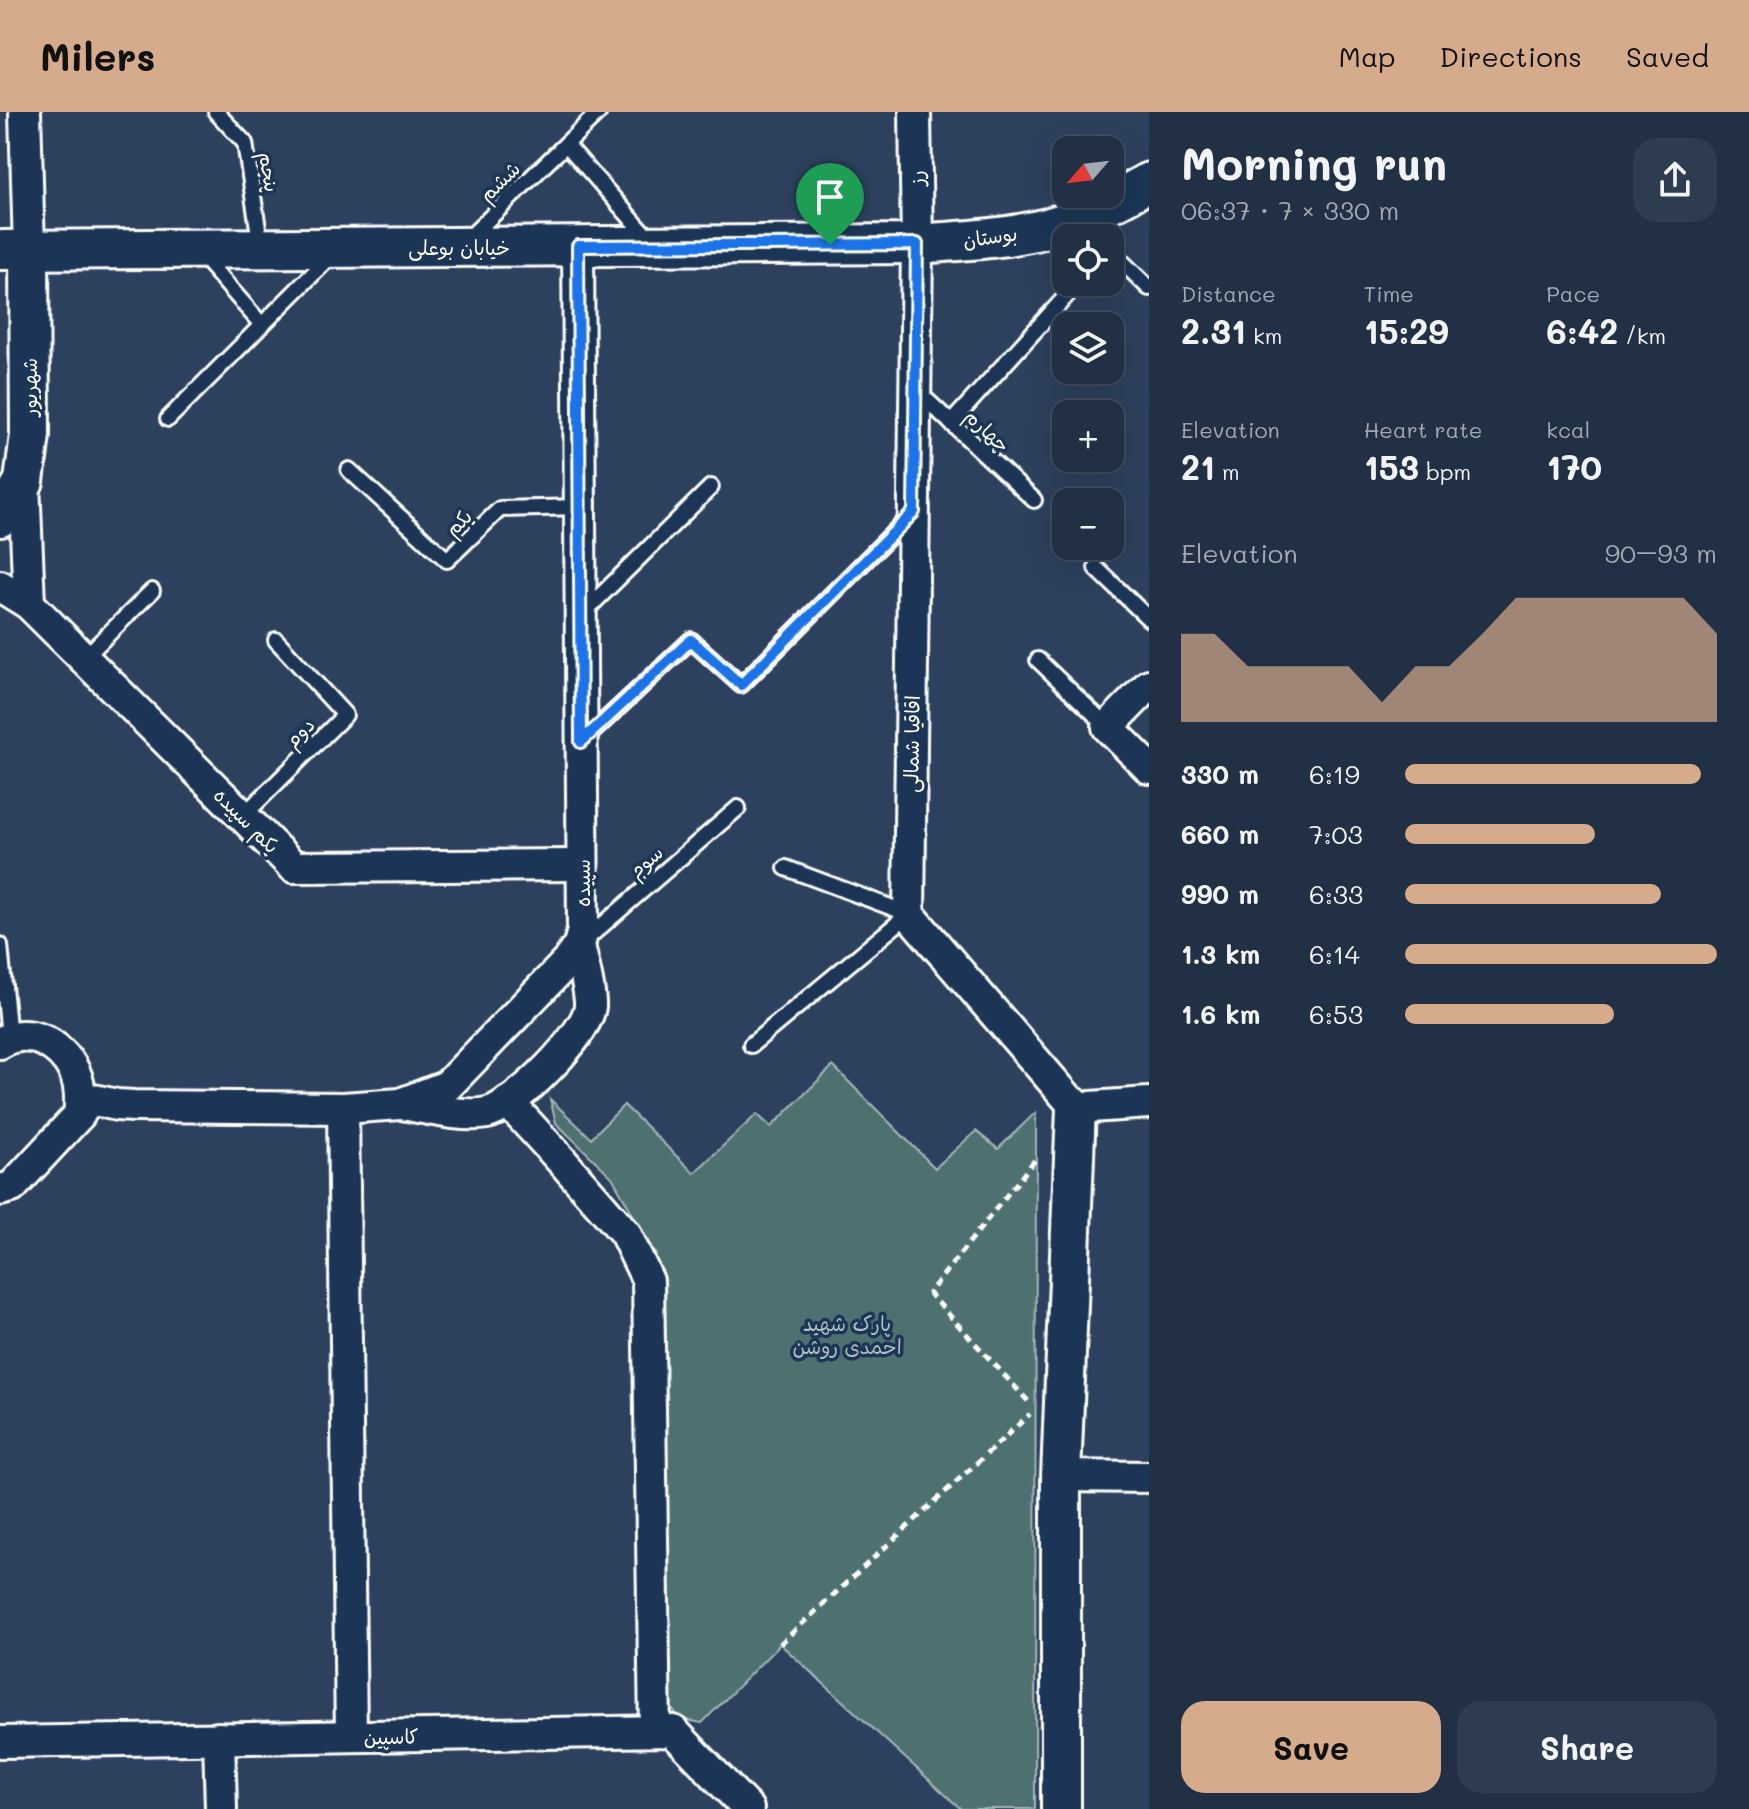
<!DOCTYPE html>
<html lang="en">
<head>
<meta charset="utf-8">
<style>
	:root { --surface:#223046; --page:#2e3c51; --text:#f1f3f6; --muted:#a2a9b3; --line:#3f4b5f; --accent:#d6ab8b }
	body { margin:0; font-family:Mali,"Playpen Sans Arabic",sans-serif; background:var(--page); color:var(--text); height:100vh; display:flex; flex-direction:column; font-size:30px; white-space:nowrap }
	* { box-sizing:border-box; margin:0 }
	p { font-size:26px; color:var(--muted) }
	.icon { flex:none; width:44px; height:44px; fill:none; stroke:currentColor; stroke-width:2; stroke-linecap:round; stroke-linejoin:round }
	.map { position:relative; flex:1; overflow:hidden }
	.details { display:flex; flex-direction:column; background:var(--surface); width:600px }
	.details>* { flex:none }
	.needle { width:52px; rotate:242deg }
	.tools { position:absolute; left:1052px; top:24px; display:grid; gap:16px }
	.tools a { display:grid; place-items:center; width:72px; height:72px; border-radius:16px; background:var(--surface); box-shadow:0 8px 32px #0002,0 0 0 2px var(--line); font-size:40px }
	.pin { position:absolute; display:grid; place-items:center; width:68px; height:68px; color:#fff; margin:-82px -34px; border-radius:50% 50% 50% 0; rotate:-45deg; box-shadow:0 0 8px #0007 }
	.pin .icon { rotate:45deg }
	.round { display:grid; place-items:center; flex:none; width:84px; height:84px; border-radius:24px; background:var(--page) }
	.overview { display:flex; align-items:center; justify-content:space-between; height:136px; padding:0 32px }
	h1 { font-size:44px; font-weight:700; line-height:60px }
	.metrics { display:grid; grid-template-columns:repeat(3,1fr); gap:12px; height:136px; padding:8px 32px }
	.metrics div { display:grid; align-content:center }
	.metrics b { font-size:34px; font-weight:700 }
	.metrics small { font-size:22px; font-weight:400 }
	.metrics p { font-size:22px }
	.chart { height:224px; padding:16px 32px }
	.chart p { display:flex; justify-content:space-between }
	.chart svg { width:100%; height:144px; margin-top:8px; fill:var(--accent); opacity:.7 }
	.action { display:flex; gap:16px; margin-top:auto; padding:16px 32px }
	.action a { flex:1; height:92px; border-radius:24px; background:var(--accent); color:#111; font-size:32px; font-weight:700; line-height:92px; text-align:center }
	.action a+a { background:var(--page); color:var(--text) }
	ul { padding:0 32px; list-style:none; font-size:26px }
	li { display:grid; grid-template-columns:128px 96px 1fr; align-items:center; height:60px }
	li i { height:20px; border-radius:10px; background:var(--accent) }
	header { display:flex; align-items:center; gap:48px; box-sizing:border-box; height:112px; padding:0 40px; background:var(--accent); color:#111 }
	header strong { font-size:38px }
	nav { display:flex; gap:44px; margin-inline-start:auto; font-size:28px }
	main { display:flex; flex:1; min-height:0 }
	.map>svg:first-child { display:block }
	.green { fill:#4f7070; stroke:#a7b8b8; stroke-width:2 }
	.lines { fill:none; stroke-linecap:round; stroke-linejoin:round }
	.service-casing { stroke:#fff; stroke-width:20 }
	.minor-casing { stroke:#fff; stroke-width:36 }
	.tertiary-casing { stroke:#fff; stroke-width:44 }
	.path { stroke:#fff; stroke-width:5; stroke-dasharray:8 6; stroke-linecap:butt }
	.service { stroke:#1d3557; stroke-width:14 }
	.minor { stroke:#1d3557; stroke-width:30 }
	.tertiary { stroke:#1d3557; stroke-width:38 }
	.route-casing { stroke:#fff; stroke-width:16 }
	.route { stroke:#1a73e8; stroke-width:10 }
	.labels { text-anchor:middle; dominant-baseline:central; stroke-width:7; stroke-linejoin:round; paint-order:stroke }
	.street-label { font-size:20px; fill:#fff; stroke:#1d3557 }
	.park-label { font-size:20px; fill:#b0bfbf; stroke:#1d3557 }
</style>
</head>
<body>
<header>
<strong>Milers</strong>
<nav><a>Map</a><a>Directions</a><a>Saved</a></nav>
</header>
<main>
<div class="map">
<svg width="1149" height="1697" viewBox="0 0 1149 1697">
	<rect width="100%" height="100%" fill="#2d405d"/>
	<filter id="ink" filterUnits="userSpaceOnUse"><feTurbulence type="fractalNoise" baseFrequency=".0125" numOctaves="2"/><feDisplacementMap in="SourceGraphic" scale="16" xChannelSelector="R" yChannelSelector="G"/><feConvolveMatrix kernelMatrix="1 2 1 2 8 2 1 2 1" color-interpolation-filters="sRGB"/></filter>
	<g filter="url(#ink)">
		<polygon class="green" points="833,954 935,1056 976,1019 998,1037 1036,1000 1035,1697 961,1697 780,1532 702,1611 680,1607 663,1586 661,1318 656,1143 612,1065 556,1011 550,987 591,1026 624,993 694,1061 757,1002 771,1015"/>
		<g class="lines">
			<g class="service-casing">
				<g id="service">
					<polyline points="216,0 245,31 261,136"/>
					<polyline points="566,32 650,128"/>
					<polyline points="1078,107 1097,126"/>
					<polyline points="467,128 599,0"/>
					<polyline points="1110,138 1149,176"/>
					<polyline points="202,144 262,213"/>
					<polyline points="917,279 1034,388"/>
					<polyline points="168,307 333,142"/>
					<polyline points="951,311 1079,170"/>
					<polyline points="349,358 447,448 500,397 580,395"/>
					<polyline points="1096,456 1149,507"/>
					<polyline points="583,501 711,375"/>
					<polyline points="84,546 152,479"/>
					<polyline points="1038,548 1108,615"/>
					<polyline points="585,627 691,528 741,573 912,402"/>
					<polyline points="243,704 345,603 276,528"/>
					<polyline points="584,829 738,696"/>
					<polyline points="0,833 9,925"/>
					<polyline points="751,933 909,802 786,756"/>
				</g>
			</g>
			<g class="minor-casing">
				<g id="minor">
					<polyline points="25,0 29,138"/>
					<polyline points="915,0 917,132 909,802 1076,996 1149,991"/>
					<polyline points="24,369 29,492"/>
					<polyline points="0,474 29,492 294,755 582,753"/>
					<polyline points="1149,573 1108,615 1149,656"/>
					<path d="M0,931C27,913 61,932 74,959C81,973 81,988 79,1003L12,1075L0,1078"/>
					<polyline points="508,990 563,1050 625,1121 648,1169 655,1619"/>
					<path d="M402,992C425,996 464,1006 487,1001C515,995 588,922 590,894C591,880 582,848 579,833"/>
					<polyline points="343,996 351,1624"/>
					<polyline points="79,1003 89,987 117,993 134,994 343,996 400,992 447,974 567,850 579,833 583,818 578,134"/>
					<polyline points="1061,1364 1149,1365"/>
					<polyline points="219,1626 221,1697"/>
					<polyline points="0,1630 673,1619 748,1697"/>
				</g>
			</g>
			<g class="tertiary-casing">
				<g id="tertiary">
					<path d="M0,138L917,132C960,129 1005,127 1047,116C1083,106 1117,88 1149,70"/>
					<polyline points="0,405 6,400 24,369 30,323 29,138"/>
					<polyline points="1061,1697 1061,1364 1076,996"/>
				</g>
			</g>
			<g class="path">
				<polyline points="1028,1289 929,1181 1038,1044"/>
				<polyline points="780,1532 1030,1302"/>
			</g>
			<use href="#service" class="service"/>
			<use href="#minor" class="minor"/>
			<use href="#tertiary" class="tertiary"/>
		</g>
	</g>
	<g class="lines" filter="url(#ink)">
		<g class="route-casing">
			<polygon id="route" points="917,132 914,400 741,573 691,528 581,630 578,134"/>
		</g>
		<use href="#route" class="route"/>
	</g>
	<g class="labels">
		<g class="street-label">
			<text transform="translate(270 60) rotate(81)">پنجم</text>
			<text transform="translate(916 66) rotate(-91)">رز</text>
			<text transform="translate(499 69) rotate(-44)">ششم</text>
			<text transform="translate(990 124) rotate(-8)">بوستان</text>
			<text x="459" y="135">خیابان بوعلی</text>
			<text transform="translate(29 275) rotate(-90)">شهریور</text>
			<text transform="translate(988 318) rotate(43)">چهارم</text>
			<text transform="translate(458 410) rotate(-44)">یکم</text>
			<text transform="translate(299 620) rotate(-45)">دوم</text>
			<text transform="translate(911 632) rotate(-89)">اقاقیا شمالی</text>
			<text transform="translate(247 708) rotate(45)">یکم سپیده</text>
			<text transform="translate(645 749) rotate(-41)">سوم</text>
			<text transform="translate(582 771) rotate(-90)">سپیده</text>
			<text transform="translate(391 1624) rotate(-1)">کاسپین</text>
		</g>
		<g class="park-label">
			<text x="847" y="1211">پارک شهید<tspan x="847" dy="23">احمدی روشن</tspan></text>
		</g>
	</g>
</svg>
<div class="tools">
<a><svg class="needle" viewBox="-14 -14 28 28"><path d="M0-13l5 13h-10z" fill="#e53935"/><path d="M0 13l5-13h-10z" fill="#a2a9b3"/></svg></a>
<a><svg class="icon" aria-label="locate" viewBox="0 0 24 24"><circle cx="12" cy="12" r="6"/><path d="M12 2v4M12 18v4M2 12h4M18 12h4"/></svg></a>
<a><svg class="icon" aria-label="layers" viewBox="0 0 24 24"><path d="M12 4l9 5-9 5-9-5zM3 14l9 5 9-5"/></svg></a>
<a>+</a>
<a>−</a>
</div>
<div class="pin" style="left:830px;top:133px;background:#1e9e55"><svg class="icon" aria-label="arrive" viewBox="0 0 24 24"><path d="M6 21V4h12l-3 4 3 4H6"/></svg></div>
</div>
<section class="details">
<div class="overview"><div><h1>Morning run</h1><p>06:37 · 7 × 330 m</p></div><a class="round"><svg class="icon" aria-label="share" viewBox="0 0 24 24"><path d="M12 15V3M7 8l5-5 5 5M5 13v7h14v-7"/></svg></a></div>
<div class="metrics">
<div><p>Distance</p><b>2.31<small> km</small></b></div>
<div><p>Time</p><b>15:29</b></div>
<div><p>Pace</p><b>6:42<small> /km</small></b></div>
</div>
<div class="metrics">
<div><p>Elevation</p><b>21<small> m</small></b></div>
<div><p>Heart rate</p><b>153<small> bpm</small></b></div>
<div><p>kcal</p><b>170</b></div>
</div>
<div class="chart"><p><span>Elevation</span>90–93 m</p>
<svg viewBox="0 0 160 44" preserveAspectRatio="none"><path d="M0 44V17L10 17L20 27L30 27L40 27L50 27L60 38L70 27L80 27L90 17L100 6L110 6L120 6L130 6L140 6L150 6L160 17V44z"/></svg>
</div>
<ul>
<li><b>330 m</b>6:19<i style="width:95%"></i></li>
<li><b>660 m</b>7:03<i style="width:61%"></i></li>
<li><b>990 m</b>6:33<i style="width:82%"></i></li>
<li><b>1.3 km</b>6:14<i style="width:100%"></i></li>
<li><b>1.6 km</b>6:53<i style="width:67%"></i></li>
</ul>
<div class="action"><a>Save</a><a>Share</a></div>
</section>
</main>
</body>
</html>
